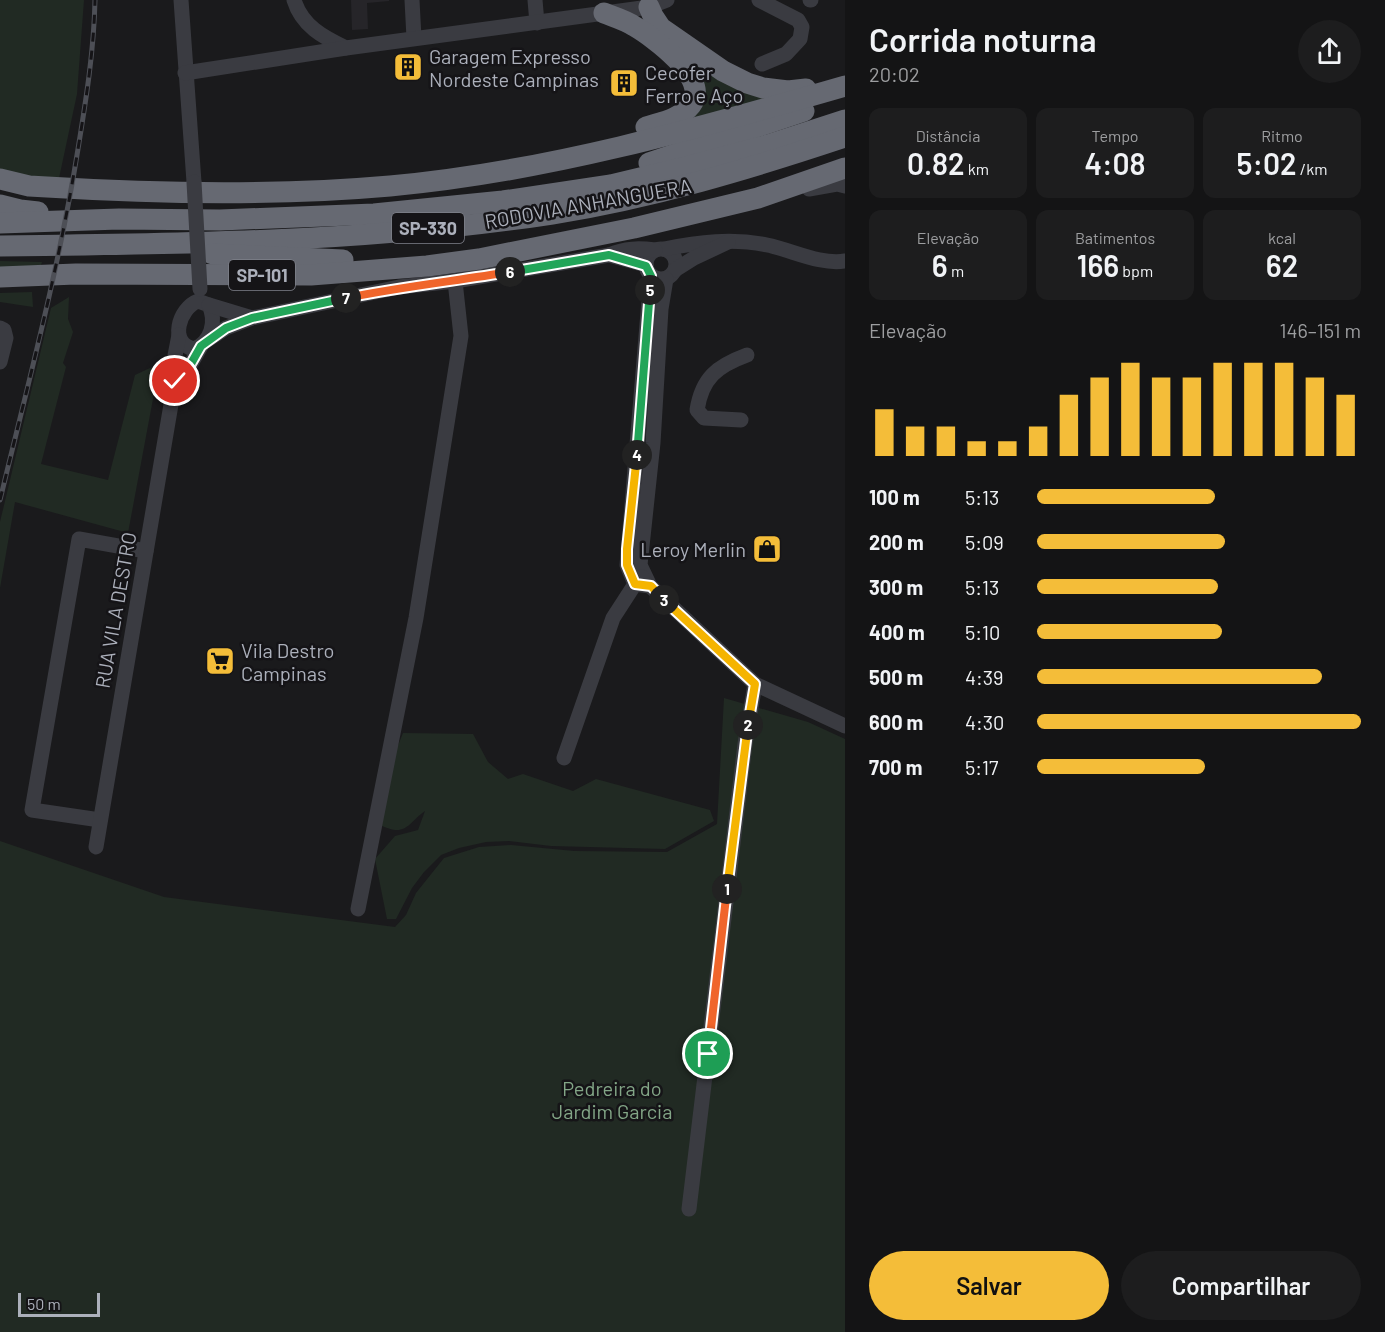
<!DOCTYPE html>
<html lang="pt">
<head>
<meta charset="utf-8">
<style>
	:root { --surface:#141415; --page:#1d1d1e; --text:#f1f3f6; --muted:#9d9ea0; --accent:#f4bd39 }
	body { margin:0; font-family:Barlow,sans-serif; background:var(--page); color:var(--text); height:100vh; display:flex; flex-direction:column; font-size:22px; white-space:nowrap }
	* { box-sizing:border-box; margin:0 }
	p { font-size:20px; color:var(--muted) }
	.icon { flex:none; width:33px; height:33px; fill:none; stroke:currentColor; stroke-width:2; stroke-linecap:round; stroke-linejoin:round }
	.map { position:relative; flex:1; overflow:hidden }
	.side { display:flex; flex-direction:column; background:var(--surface); width:540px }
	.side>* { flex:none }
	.scale { position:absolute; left:18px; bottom:15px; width:82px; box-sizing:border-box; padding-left:6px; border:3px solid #acb0bb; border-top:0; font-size:16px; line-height:21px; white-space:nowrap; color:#acb0bb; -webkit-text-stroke:4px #151417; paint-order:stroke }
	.pin { position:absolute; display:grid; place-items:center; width:51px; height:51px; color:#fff; margin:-26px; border:3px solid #fff; border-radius:50%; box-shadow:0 2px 6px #0007 }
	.km { position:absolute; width:30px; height:30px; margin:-15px; border-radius:50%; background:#222; color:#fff; font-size:16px; line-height:30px; text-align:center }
	.round { display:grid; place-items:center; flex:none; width:63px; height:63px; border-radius:32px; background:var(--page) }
	.head { display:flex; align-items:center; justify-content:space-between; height:102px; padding:0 24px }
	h1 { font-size:33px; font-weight:600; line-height:45px }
	.metrics { display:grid; grid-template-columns:repeat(3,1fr); gap:9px; height:102px; padding:6px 24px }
	.metrics div { display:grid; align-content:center; border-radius:12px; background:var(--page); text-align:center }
	.metrics b { font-size:30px; font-weight:600 }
	.metrics small { font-size:16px; font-weight:400 }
	.metrics p { font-size:16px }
	.chart { height:168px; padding:12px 24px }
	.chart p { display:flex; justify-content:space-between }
	.chart svg { width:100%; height:108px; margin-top:6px; stroke:var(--accent); stroke-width:6 }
	.button { display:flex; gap:12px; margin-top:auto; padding:12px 24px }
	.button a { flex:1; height:69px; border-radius:36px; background:var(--accent); color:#111; font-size:24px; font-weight:600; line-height:69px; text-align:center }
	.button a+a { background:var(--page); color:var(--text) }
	ul { padding:0 24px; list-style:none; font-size:20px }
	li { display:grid; grid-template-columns:96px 72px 1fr; align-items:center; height:45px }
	li i { height:15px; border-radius:8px; background:var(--accent) }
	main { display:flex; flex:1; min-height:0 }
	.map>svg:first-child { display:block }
	.built { fill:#262529 }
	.green { fill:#212a23 }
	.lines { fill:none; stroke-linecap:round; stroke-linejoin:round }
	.minor { stroke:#3a3b41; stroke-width:15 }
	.highway { stroke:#666972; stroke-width:21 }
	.rail-casing { stroke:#4d4f56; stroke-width:5 }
	.rail { stroke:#151417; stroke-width:3; stroke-dasharray:9; stroke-linecap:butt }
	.minor-bridge { stroke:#3a3b41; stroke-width:15 }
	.split-1-casing { stroke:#fff; stroke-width:12 }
	.split-2-casing { stroke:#fff; stroke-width:12 }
	.split-3-casing { stroke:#fff; stroke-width:12 }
	.split-4-casing { stroke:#fff; stroke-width:12 }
	.split-5-casing { stroke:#fff; stroke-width:12 }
	.split-6-casing { stroke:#fff; stroke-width:12 }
	.split-7-casing { stroke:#fff; stroke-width:12 }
	.split-8-casing { stroke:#fff; stroke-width:12 }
	.split-1 { stroke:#f0652b; stroke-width:8 }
	.split-2 { stroke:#f5b400; stroke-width:8 }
	.split-3 { stroke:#f5b400; stroke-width:8 }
	.split-4 { stroke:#f5b400; stroke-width:8 }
	.split-5 { stroke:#22a559; stroke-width:8 }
	.split-6 { stroke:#22a559; stroke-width:8 }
	.split-7 { stroke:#f0652b; stroke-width:8 }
	.split-8 { stroke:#22a559; stroke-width:8 }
	.labels { text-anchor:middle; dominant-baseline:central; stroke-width:5; stroke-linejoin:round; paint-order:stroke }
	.shield { fill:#151417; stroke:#7f818a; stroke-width:1.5 }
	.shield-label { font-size:18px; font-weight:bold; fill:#acb0bb }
	.poi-label { font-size:20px; fill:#acb0bb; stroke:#151417; text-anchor:start }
	.street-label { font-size:20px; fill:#acb0bb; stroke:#151417 }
	.park-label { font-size:20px; fill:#83a687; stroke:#151417 }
</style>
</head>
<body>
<main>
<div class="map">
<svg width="845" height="1332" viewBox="0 0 845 1332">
	<rect width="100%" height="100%" fill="#1a1a1c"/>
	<polygon class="built" points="351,0 389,0 389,1 367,3 368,29 352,30"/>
	<g class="green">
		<polygon points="0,0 84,0 77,94 58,183 0,173"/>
		<polygon points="666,38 777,95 679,125 700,107"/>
		<polygon points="0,261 42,262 40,269 0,273"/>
		<polygon points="32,292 33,307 0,302 0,293"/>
		<polygon points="69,297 68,319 73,332 63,363 66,367 41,464 108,480 135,375 152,367 158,372 128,533 15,502 0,588 0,522 51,308"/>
		<polygon points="724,698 808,722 845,739 845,1332 0,1332 0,841 164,897 395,927 406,915 416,893 444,858 479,847 511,845 574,851 667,852 717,824"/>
		<path d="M403,733L473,734L488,762L508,779L523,774L573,791L596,779L710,810L714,821L665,849L551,846L509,841L486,842L459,848L441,855L424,872L412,888L396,919H387L375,859L395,836L418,830L425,811C406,825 406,838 378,824L391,763Z"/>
	</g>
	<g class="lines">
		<g class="minor">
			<polyline points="181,0 194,182"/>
			<path d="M294,0C302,26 323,37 346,48"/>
			<polyline points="412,0 414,38"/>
			<polyline points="535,0 537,23"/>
			<polyline points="759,0 798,20 802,27 800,39 786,54 762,64"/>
			<polyline points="810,0 811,0"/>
			<polyline points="185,73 346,48 649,7 667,0"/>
			<polyline points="809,189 837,184 845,186"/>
			<circle cx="661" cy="264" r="15"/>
			<path d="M664,249C699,242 732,238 767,245C792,250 820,265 845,261"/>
			<polyline points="609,255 646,265"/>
			<polyline points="675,270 694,258 728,242"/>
			<polyline points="666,279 661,309 653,443 640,565 650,586 755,684 845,726"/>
			<path d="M198,301L209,305C217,322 211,342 194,349C168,344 179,308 198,301Z"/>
			<polyline points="209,305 252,318"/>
			<polyline points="0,328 4,330 6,338 0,362"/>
			<path d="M206,341L226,328L252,318L399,287L455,281L609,255C625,248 639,248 655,250"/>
			<polyline points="175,381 171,376 179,335"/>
			<path d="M741,420L704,418L697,410C702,378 717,366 747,355"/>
			<polyline points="650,586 635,584 627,565 651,276"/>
			<polyline points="564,758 613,618 635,584 642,577"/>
			<polyline points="100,820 32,810 79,539 146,551"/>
			<polyline points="96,847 175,381 188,369 201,346"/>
			<polyline points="358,909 416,618 461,336 455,281"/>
			<polyline points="689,1209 745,744 755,684"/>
		</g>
		<g class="highway">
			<polyline points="649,7 653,16 661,28 723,71 747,83 763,88 788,91 806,89"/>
			<path d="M604,13C614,17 625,20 634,26C653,37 711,79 691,105C680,119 662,122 646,127"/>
			<polyline points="649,163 804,111"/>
			<path d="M0,179L29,186L47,187C161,194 276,196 390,186C545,172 696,129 845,86"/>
			<polyline points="0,205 20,210 38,212"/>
			<polyline points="0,223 119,219 220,220 374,214 503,201 611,185 686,167 768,145 845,120"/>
			<path d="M0,246C184,244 370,242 552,214C652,198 749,169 845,137"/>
			<polyline points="212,254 343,260"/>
			<polyline points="0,277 76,274 311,275 427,266 479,259 634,228 758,198 845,168"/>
		</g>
		<g class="rail-casing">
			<path id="rail" d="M0,500C28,384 59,268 78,149C86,100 94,50 95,0"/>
		</g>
		<use href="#rail" class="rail"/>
		<polyline class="minor-bridge" points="194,182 200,289"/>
	</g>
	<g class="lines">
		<g class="split-1-casing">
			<polyline id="split-1" points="708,1054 727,889"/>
		</g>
		<g class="split-2-casing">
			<polyline id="split-2" points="727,889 748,725"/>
		</g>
		<g class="split-3-casing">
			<polyline id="split-3" points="664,600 755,684 748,725"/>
		</g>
		<g class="split-4-casing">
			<polyline id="split-4" points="637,455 627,549 627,565 635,584 651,586 664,600"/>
		</g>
		<g class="split-5-casing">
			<polyline id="split-5" points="637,455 650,290"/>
		</g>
		<g class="split-6-casing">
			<polyline id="split-6" points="510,272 609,255 646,266 651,276 650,290"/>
		</g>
		<g class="split-7-casing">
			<path id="split-7" d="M346,298C400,287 455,281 510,272"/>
		</g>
		<g class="split-8-casing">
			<polyline id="split-8" points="175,381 188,369 201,346 226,328 252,318 346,298"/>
		</g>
		<use href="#split-1" class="split-1"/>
		<use href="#split-2" class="split-2"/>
		<use href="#split-3" class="split-3"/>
		<use href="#split-4" class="split-4"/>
		<use href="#split-5" class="split-5"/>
		<use href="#split-6" class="split-6"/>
		<use href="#split-7" class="split-7"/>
		<use href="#split-8" class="split-8"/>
	</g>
	<defs>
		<g id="building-square" transform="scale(1.5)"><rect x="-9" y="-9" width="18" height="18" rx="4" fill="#f4bd39" stroke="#151417"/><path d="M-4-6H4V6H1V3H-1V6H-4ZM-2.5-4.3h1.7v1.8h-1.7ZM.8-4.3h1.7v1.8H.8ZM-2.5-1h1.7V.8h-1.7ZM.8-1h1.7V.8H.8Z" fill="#111"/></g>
		<g id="shop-square" transform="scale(1.5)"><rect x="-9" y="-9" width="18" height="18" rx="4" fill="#f4bd39" stroke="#151417"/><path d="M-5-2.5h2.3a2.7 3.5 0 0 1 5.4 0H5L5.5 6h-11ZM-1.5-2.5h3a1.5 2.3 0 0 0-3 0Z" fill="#111"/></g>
		<g id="supermarket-square" transform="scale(1.5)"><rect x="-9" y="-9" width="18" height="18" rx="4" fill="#f4bd39" stroke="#151417"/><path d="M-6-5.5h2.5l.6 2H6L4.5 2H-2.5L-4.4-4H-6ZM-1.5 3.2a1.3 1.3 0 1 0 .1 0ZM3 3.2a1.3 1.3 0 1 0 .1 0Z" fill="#111"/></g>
	</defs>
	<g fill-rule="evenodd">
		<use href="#building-square" x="408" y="67"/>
		<use href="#building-square" x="624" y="83"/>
		<use href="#shop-square" x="767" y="549"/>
		<use href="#supermarket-square" x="220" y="661"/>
	</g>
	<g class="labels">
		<g class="shield">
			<rect x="392" y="213" width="72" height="30" rx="4.5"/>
			<rect x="229" y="260" width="66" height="30" rx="4.5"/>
		</g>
		<g class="shield-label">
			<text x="428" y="228">SP-330</text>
			<text x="262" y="275">SP-101</text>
		</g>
		<g class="poi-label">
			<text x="429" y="56">Garagem Expresso<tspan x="429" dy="23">Nordeste Campinas</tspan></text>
			<text x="645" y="72">Cecofer<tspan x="645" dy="23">Ferro e Aço</tspan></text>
			<text x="746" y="549" text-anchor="end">Leroy Merlin</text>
			<text x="241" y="650">Vila Destro<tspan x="241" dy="23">Campinas</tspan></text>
		</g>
		<g class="street-label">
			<text transform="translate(588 203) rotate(-10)">RODOVIA ANHANGUERA</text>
			<text transform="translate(115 610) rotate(-80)">RUA VILA DESTRO</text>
		</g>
		<g class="park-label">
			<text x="612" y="1088">Pedreira do<tspan x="612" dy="23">Jardim Garcia</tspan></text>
		</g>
	</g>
</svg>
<div class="scale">50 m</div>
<div class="pin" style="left:708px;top:1054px;background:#1e9e55"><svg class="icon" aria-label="arrive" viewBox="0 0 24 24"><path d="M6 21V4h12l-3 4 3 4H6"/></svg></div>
<div class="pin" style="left:175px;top:381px;background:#d93025"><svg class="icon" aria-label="check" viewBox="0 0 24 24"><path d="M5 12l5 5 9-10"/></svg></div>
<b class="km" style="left:727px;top:889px">1</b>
<b class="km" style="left:748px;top:725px">2</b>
<b class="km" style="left:664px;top:600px">3</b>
<b class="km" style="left:637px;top:455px">4</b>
<b class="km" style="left:650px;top:290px">5</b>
<b class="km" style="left:510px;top:272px">6</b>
<b class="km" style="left:346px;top:298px">7</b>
</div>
<section class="side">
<div class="head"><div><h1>Corrida noturna</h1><p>20:02</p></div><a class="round"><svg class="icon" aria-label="share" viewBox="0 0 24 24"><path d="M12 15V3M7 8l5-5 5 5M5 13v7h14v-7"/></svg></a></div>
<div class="metrics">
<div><p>Distância</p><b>0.82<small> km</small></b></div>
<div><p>Tempo</p><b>4:08</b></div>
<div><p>Ritmo</p><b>5:02<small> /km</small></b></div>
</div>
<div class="metrics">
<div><p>Elevação</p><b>6<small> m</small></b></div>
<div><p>Batimentos</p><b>166<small> bpm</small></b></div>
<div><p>kcal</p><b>62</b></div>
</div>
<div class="chart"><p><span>Elevação</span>146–151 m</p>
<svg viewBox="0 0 160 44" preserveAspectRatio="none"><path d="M5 44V25M15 44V32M25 44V32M35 44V38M45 44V38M55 44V32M65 44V19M75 44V12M85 44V6M95 44V12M105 44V12M115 44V6M125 44V6M135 44V6M145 44V12M155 44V19"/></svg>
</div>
<ul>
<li><b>100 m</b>5:13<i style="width:55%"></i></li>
<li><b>200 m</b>5:09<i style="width:58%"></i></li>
<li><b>300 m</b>5:13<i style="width:56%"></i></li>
<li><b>400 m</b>5:10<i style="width:57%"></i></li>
<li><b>500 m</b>4:39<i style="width:88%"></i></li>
<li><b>600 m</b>4:30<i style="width:100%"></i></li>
<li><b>700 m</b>5:17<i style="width:52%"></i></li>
</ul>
<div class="button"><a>Salvar</a><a>Compartilhar</a></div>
</section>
</main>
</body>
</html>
